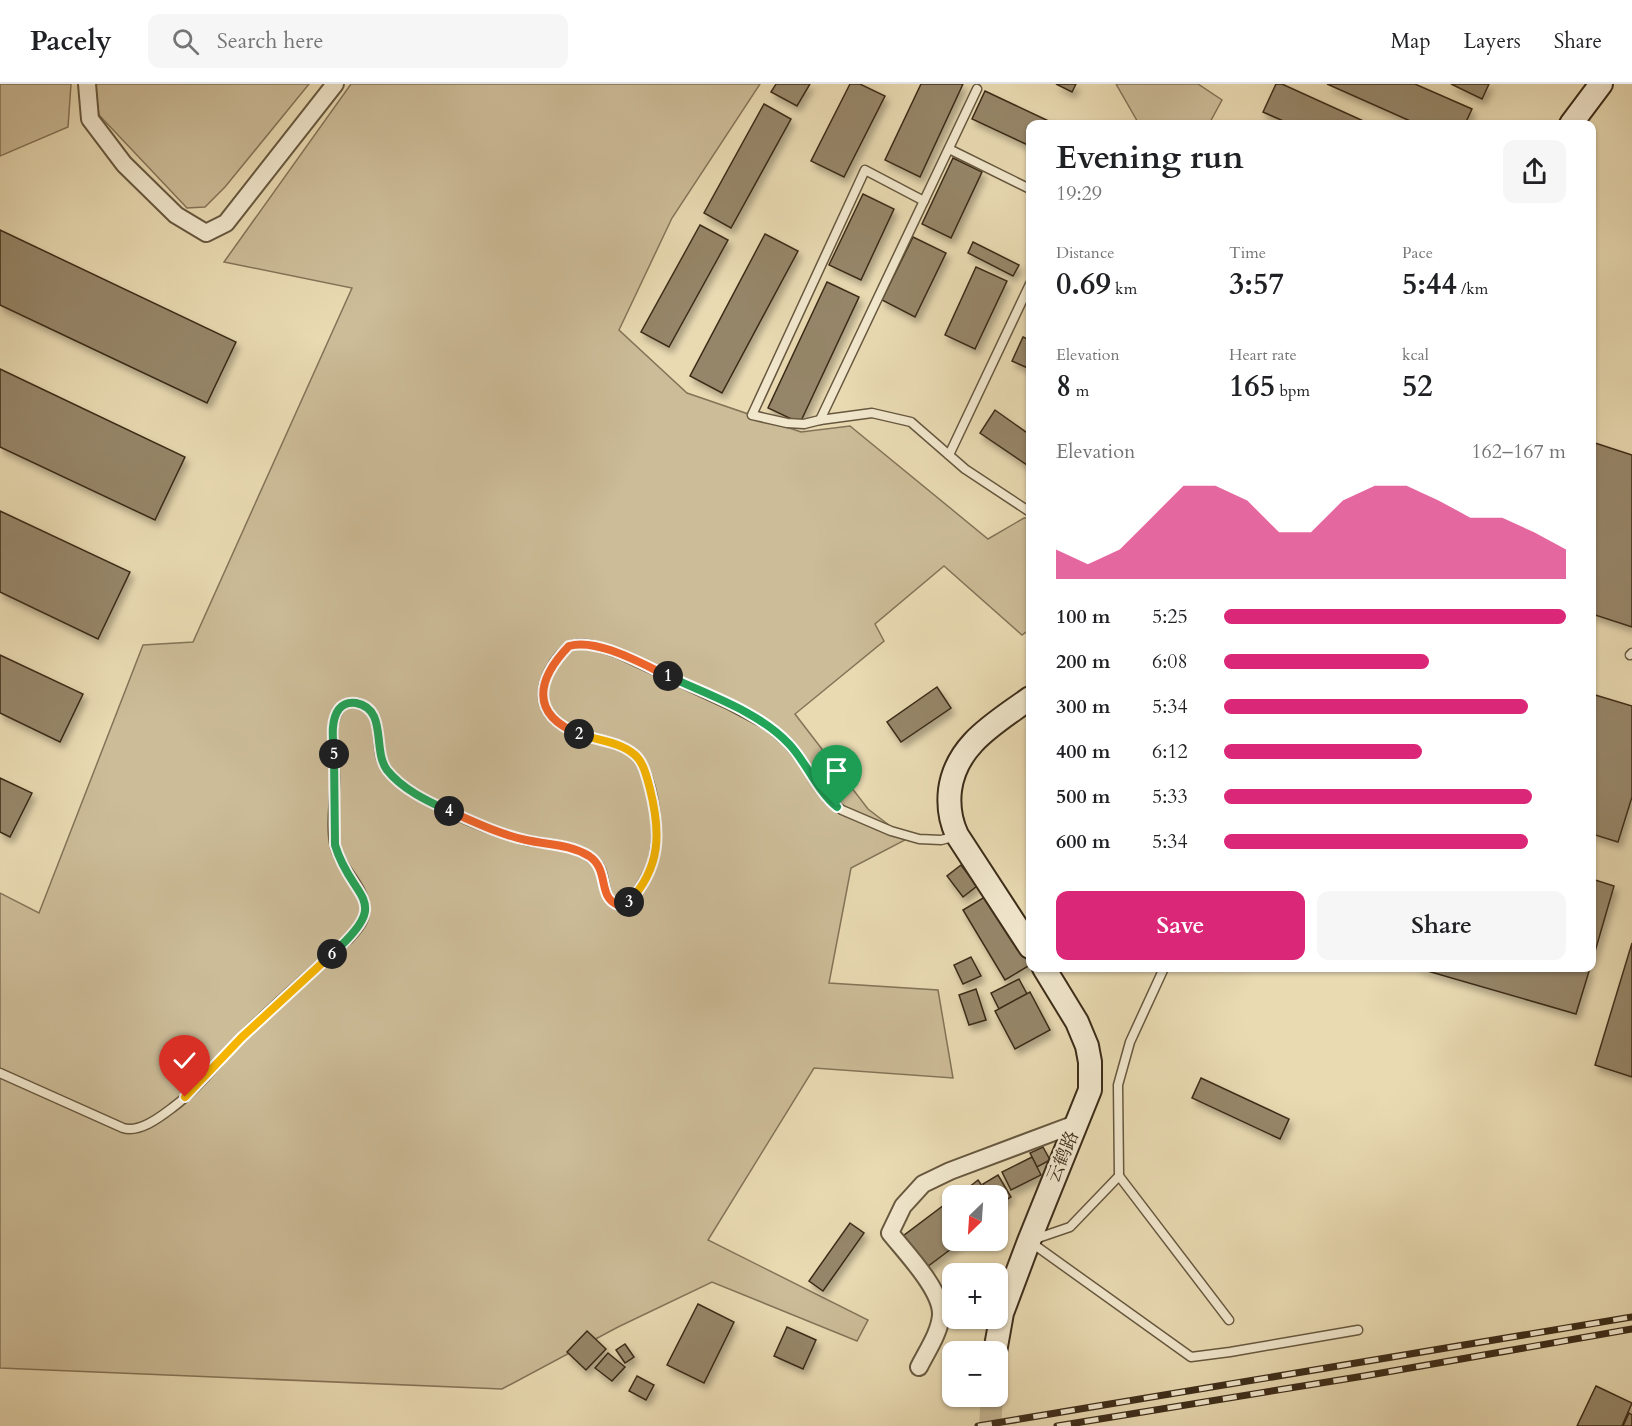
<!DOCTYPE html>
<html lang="en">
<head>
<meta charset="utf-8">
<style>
	:root { --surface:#fff; --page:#f6f6f6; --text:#202124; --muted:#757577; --line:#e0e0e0; --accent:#db2777 }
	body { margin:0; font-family:Cardo,"Noto Serif SC",serif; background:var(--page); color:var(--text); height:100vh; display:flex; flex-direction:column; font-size:22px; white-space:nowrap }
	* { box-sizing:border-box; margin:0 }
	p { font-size:20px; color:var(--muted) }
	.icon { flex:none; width:33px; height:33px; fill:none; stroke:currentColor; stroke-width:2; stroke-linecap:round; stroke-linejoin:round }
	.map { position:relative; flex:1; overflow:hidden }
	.drawer { position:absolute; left:1026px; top:36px; width:570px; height:852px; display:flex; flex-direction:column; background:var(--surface); border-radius:12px; box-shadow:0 2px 4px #0004 }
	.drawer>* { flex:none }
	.needle { width:39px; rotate:205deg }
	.buttons { position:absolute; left:942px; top:1101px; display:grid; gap:12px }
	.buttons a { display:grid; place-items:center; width:66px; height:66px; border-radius:12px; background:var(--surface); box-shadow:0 2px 4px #0004; font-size:30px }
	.pin { position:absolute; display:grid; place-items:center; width:51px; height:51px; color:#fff; margin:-62px -26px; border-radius:50% 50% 50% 0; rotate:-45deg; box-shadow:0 0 6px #0007 }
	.pin .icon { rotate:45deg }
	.km { position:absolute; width:30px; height:30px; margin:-15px; border-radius:50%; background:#222; color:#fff; font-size:16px; line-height:30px; text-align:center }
	.round { display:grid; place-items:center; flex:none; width:63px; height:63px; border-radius:12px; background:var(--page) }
	.overview { display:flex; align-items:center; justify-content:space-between; height:102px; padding:0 30px }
	h1 { font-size:33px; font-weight:700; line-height:45px }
	.metrics { display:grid; grid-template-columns:repeat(3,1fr); gap:9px; height:102px; padding:6px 30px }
	.metrics div { display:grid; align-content:center }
	.metrics b { font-size:30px; font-weight:700 }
	.metrics small { font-size:16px; font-weight:400 }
	.metrics p { font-size:16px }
	.chart { height:168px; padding:12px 30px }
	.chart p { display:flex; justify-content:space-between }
	.chart svg { width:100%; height:108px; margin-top:6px; fill:var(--accent); opacity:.7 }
	.action { display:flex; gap:12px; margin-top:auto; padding:12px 30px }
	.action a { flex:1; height:69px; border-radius:12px; background:var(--accent); color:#fff; font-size:24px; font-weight:700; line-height:69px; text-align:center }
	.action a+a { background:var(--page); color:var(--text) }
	ul { padding:0 30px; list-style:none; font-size:20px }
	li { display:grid; grid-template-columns:96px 72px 1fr; align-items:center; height:45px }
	li i { height:15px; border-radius:8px; background:var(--accent) }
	header { display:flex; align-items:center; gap:36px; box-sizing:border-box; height:84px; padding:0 30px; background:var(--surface); border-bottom:2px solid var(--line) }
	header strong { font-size:28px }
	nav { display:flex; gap:33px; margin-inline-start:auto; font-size:21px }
	.search { width:420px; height:54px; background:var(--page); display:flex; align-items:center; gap:15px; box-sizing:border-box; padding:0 21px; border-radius:12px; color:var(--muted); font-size:22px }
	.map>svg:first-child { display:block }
	.green { fill:#ccbc98; stroke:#847458; stroke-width:1.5 }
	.building { fill:#968669; stroke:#3c2c19; stroke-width:1.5; filter:url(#shadow) }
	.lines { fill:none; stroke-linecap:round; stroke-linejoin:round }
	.secondary-tunnel { stroke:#c6b793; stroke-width:22; stroke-dasharray:22 11; stroke-linecap:butt }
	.lane-casing { stroke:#67583f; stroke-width:11 }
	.street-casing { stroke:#67583f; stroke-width:20 }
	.secondary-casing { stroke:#3c2c19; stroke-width:26 }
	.lane { stroke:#f1e7cd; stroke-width:8 }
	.street { stroke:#f1e7cd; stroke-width:16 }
	.secondary { stroke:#f1e7cd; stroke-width:22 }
	.rail-casing { stroke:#3c2c19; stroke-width:7 }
	.rail { stroke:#f1e7cd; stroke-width:4.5; stroke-dasharray:14; stroke-linecap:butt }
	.split-1-casing { stroke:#fff; stroke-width:12 }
	.split-2-casing { stroke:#fff; stroke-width:12 }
	.split-3-casing { stroke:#fff; stroke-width:12 }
	.split-4-casing { stroke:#fff; stroke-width:12 }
	.split-5-casing { stroke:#fff; stroke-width:12 }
	.split-6-casing { stroke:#fff; stroke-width:12 }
	.split-7-casing { stroke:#fff; stroke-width:12 }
	.split-1 { stroke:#22a559; stroke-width:8 }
	.split-2 { stroke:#f0652b; stroke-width:8 }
	.split-3 { stroke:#f5b400; stroke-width:8 }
	.split-4 { stroke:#f0652b; stroke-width:8 }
	.split-5 { stroke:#22a559; stroke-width:8 }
	.split-6 { stroke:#22a559; stroke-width:8 }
	.split-7 { stroke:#f5b400; stroke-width:8 }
	.labels { text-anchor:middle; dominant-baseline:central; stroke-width:4.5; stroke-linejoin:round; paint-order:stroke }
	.street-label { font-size:18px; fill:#3c2c19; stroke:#f1e7cd }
</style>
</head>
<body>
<header>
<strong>Pacely</strong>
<div class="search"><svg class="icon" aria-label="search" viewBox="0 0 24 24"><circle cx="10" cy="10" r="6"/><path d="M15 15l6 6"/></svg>Search here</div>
<nav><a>Map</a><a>Layers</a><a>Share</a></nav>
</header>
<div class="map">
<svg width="1632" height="1342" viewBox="0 0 1632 1342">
	<defs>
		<filter id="shadow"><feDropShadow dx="3.5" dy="5.5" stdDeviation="3" flood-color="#0004"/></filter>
	</defs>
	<rect width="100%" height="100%" fill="#e9dab2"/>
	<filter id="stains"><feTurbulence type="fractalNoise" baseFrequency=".00333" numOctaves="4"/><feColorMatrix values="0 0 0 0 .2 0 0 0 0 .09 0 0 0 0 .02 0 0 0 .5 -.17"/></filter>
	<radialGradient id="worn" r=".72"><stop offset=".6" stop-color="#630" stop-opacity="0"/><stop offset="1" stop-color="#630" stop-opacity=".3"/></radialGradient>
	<g class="green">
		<polygon points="0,0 71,0 68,43 0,72"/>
		<polygon points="95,0 309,0 225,103 205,123 187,124 99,31"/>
		<polygon points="351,0 760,0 672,134 619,246 687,309 801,348 850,342 988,455 1024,434 1030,434 1030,545 1022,551 944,482 875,540 884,557 795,630 868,725 907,755 851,784 829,899 938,906 953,994 814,984 708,1156 868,1236 857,1257 712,1198 618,1243 502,1305 0,1284 0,809 39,829 143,561 193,558 352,204 224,178"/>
		<polygon points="1116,0 1198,0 1222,16 1209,40 1139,40"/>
	</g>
	<g class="building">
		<polygon points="776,0 810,0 797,22 771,8"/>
		<polygon points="850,0 860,0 885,12 844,93 811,77"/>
		<polygon points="921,0 963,0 920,93 885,76"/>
		<polygon points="1056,0 1076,0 1072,8"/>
		<polygon points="1276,0 1282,0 1370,40 1290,40 1263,28"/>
		<polygon points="1327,0 1415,0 1472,25 1465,40 1417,40"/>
		<polygon points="1451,0 1489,0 1482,15"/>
		<polygon points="985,7 1055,40 1030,40 1030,62 972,35"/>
		<polygon points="764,20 791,35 731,144 704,129"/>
		<polygon points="953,74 982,88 951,154 922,140"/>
		<polygon points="863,110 894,125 861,196 829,181"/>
		<polygon points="700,141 728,156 669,263 641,248"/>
		<polygon points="0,146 236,258 207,319 0,221"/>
		<polygon points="765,150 798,167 722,309 690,292"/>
		<polygon points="913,153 946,169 915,233 882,216"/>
		<polygon points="973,158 1019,181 1013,192 968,169"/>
		<polygon points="976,183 1007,197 975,265 945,251"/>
		<polygon points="827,198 859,213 800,339 768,324"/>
		<polygon points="1023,253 1030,256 1030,285 1012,277"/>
		<polygon points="0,285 185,373 155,436 0,363"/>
		<polygon points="995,326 1030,351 1030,383 980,349"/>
		<polygon points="1592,358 1632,371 1632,543 1592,530"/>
		<polygon points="0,427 130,488 98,555 0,508"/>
		<polygon points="0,571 83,610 60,658 0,629"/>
		<polygon points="937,603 951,624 901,658 887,638"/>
		<polygon points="1592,610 1632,622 1632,713 1618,758 1592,750"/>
		<polygon points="0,694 32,709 10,753 0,748"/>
		<polygon points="961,781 977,802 963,813 947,792"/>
		<polygon points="1592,795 1614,802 1592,878"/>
		<polygon points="988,811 1030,881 1005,896 963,826"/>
		<polygon points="1632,859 1632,993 1595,981"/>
		<polygon points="971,873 981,892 963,900 954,881"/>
		<polygon points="1417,884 1590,884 1576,930"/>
		<polygon points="1019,895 1027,910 999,925 991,909"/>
		<polygon points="976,905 986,936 969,941 959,911"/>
		<polygon points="1030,908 1050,946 1015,965 995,927"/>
		<polygon points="1201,994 1289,1035 1280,1055 1192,1014"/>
		<polygon points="1043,1063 1050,1076 1037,1083 1030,1069"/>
		<polygon points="1032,1073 1041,1091 1011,1106 1002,1088"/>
		<polygon points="998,1091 1011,1113 998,1121 998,1112 990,1112 983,1100"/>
		<polygon points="978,1096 989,1112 958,1112"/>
		<polygon points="952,1115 952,1156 963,1156 927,1183 903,1152"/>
		<polygon points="850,1139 864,1149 823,1207 809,1197"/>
		<polygon points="698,1220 734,1238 704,1299 667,1281"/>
		<polygon points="787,1243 816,1256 803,1285 774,1272"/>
		<polygon points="587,1247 606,1265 586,1286 567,1268"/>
		<polygon points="625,1260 634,1273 625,1279 616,1266"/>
		<polygon points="608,1269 625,1283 612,1297 595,1284"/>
		<polygon points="637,1292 654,1301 646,1316 629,1307"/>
		<polygon points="1596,1302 1632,1319 1622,1342 1577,1342"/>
		<polygon points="1629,1329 1632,1331 1632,1342 1623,1342"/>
	</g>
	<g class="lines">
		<polyline class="secondary-tunnel" points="990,1342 992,1312"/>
		<g class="lane-casing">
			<g id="lane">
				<polyline points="949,65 1030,105"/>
				<polyline points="924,117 865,86 752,331 787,339 804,340 820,336 872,329 911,338 965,385 1030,428"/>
				<polyline points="820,336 977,5"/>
				<polyline points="949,371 1030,200"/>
				<polyline points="1630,571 1632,569"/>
				<polyline points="1164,884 1130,958 1118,1001 1119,1092 1229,1236"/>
				<path d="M0,989L123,1044C139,1049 159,1034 172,1024C198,1005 217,978 240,955C274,920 312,888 349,855C357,846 366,837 365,824C364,801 341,785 335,763C330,742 335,716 335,694C335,678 332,661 333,644C334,637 336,629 341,623C345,619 352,618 358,619C384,627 375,654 381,674C384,684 392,692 400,699C431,723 486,746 524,756C543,760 563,759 581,768C589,772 598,778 601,786C606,799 603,815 618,821C633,820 641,801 648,789C664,763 656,681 628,666C603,651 570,655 550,631C535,612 546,588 559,572C563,568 567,562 573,561C587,557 604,565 617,569L727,620L767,641L788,659L803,678L828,715L842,726L891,747L919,755L941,756L957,752"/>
				<polyline points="1035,1155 1070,1143 1119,1092"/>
				<polyline points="1029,1157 1191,1273 1230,1268 1358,1246"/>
			</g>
		</g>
		<g class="street-casing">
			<g id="street">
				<polyline points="87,0 90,35 124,80 176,131 206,149 226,139 335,0"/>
				<path d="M919,1283C927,1267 940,1248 941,1231C942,1206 905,1168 890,1149L903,1122L923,1100L950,1087L1078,1039"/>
			</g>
		</g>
		<g class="secondary-casing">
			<g id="secondary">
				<polyline points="1571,40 1601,0"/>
				<path d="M1030,614C996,639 956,660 950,706C948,723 950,736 957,751L1030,863"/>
				<polyline points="995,1268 1002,1229 1029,1157 1090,1006 1090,978 1087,962 1077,938 1044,884"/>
			</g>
		</g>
		<use href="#lane" class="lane"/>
		<use href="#street" class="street"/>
		<use href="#secondary" class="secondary"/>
		<g class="rail-casing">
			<g id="rail">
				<polyline points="978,1342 1632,1233"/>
				<polyline points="1057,1342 1364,1292 1632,1245"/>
			</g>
		</g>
		<use href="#rail" class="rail"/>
	</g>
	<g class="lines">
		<g class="split-1-casing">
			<path id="split-1" d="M668,592C708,611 758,627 789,660C807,679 817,707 837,723"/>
		</g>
		<g class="split-2-casing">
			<path id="split-2" d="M579,650C529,630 537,595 569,562C598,554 642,580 668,592"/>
		</g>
		<g class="split-3-casing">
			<path id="split-3" d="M579,650C597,656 621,658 635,671C644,679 647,694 650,705C661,749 661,783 629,818"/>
		</g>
		<g class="split-4-casing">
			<path id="split-4" d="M449,727C474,738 499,750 526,756C548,761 569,760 589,772C610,786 597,813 618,821L629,818"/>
		</g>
		<g class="split-5-casing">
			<path id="split-5" d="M334,670C333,656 330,637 339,625C343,620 349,618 356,619C388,625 372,666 387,686C402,705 427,717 449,727"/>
		</g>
		<g class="split-6-casing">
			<path id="split-6" d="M332,870C395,814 352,818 335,761L334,670"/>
		</g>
		<g class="split-7-casing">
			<polyline id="split-7" points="185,1013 241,954 332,870"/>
		</g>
		<use href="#split-1" class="split-1"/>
		<use href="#split-2" class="split-2"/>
		<use href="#split-3" class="split-3"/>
		<use href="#split-4" class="split-4"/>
		<use href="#split-5" class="split-5"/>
		<use href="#split-6" class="split-6"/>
		<use href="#split-7" class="split-7"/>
	</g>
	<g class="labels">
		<g class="street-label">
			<text transform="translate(1063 1073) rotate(-67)">云鹤路</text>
		</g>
	</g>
	<rect width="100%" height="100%" filter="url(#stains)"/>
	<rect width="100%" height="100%" fill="url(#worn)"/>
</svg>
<div class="buttons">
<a><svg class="needle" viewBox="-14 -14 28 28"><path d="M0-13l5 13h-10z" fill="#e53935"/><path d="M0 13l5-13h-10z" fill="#757577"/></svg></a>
<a>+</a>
<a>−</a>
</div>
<div class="pin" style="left:837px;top:723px;background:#1e9e55"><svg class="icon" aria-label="arrive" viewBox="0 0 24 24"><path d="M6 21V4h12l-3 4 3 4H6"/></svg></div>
<div class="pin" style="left:185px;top:1013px;background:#d93025"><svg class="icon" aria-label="check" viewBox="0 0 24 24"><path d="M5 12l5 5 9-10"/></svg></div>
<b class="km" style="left:668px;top:592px">1</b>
<b class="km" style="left:579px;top:650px">2</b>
<b class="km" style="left:629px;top:818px">3</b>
<b class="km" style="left:449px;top:727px">4</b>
<b class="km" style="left:334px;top:670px">5</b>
<b class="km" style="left:332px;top:870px">6</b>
<section class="drawer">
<div class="overview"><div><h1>Evening run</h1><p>19:29</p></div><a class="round"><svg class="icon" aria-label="share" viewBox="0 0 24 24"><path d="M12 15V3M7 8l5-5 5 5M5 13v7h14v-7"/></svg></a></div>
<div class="metrics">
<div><p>Distance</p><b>0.69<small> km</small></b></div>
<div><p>Time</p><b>3:57</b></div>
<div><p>Pace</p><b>5:44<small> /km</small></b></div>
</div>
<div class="metrics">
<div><p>Elevation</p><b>8<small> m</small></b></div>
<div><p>Heart rate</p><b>165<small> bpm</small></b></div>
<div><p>kcal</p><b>52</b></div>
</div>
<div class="chart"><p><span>Elevation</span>162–167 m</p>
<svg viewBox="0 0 160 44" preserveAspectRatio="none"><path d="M0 44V32L10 38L20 32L30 19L40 6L50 6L60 12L70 25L80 25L90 12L100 6L110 6L120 12L130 19L140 19L150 25L160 32V44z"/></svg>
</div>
<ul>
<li><b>100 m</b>5:25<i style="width:100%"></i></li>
<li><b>200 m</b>6:08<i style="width:60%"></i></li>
<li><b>300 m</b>5:34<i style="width:89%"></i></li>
<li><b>400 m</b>6:12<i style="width:58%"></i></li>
<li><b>500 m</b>5:33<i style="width:90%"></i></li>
<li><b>600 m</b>5:34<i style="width:89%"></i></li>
</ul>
<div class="action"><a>Save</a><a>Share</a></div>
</section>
</div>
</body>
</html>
